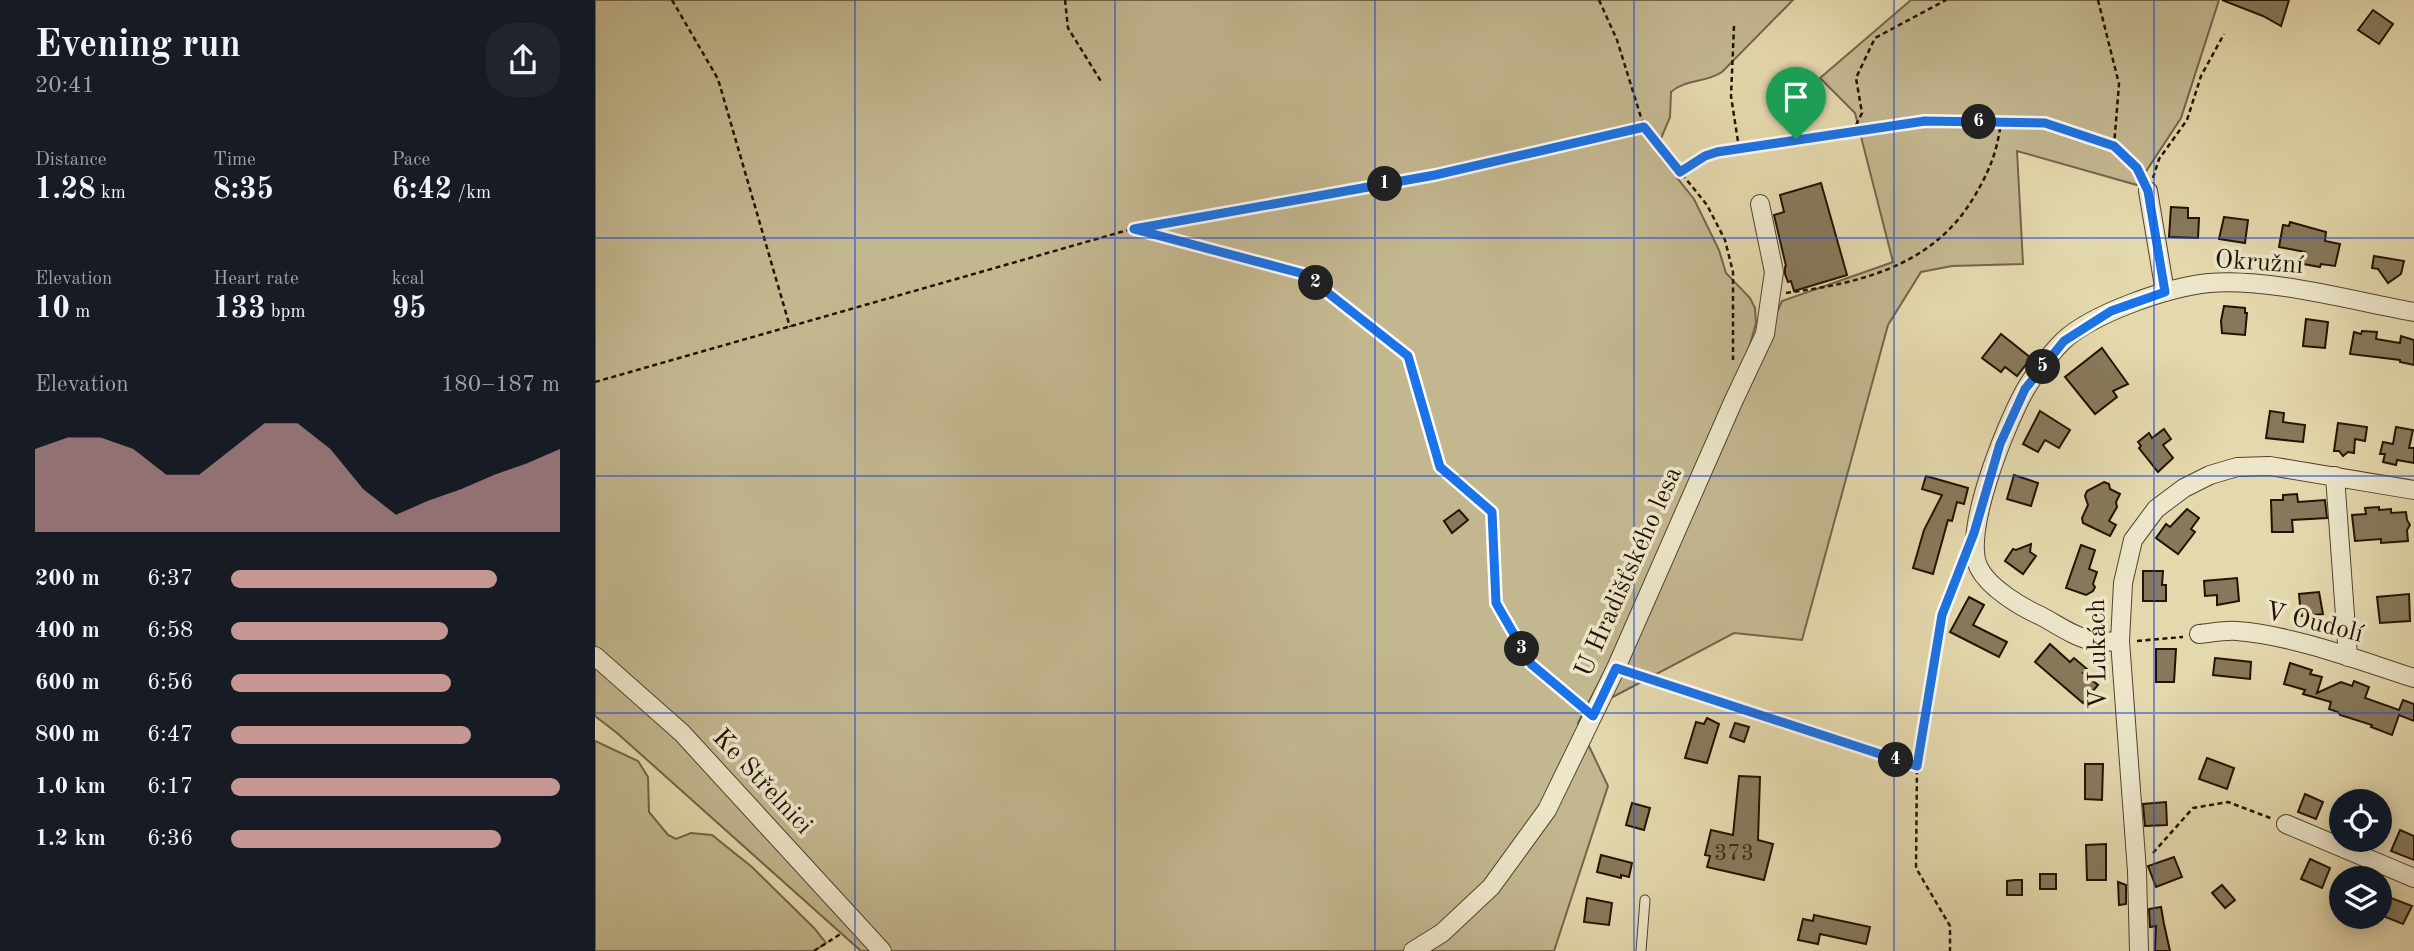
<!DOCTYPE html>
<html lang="en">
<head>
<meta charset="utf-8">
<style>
	:root { --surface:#171b24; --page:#20242c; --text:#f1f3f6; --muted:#9ea1a6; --accent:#c59692 }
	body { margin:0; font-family:"Old Standard TT",serif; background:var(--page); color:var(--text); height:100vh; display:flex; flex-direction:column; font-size:26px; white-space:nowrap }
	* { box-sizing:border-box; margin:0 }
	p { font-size:23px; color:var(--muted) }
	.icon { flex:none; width:38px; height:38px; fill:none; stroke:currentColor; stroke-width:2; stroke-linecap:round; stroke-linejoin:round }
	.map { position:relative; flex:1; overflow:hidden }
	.panel { display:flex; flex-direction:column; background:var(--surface); width:595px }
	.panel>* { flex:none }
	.tools { position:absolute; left:1734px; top:789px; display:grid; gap:14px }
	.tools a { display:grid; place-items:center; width:63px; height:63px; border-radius:50%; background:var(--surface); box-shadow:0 4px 18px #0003; font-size:35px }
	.pin { position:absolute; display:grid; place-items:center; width:60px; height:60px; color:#fff; margin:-72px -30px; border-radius:50% 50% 50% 0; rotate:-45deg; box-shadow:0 0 7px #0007 }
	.pin .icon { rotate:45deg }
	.km { position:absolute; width:35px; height:35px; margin:-18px; border-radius:50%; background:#222; color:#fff; font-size:19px; line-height:35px; text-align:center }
	.round { display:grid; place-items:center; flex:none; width:74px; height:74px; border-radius:28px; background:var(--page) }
	.headline { display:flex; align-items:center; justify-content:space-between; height:119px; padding:0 35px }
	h1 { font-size:38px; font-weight:700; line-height:52px }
	.figures { display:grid; grid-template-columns:repeat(3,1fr); gap:10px; height:119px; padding:7px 35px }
	.figures div { display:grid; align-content:center }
	.figures b { font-size:30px; font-weight:700 }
	.figures small { font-size:19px; font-weight:400 }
	.figures p { font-size:19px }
	.chart { height:196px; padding:14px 35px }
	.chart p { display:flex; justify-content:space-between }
	.chart svg { width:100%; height:126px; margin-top:7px; fill:var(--accent); opacity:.7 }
	ul { padding:0 35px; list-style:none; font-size:23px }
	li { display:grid; grid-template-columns:112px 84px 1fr; align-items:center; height:52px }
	li i { height:18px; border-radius:9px; background:var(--accent) }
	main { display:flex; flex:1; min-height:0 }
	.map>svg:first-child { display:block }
	.green { fill:#c3b790; stroke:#736549; stroke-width:2 }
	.building { fill:#87795b; stroke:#231302; stroke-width:2 }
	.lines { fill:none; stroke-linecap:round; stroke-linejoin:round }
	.lane-casing { stroke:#53442d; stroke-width:11 }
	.street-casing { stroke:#53442d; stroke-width:20 }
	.path { stroke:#231302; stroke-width:2.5; stroke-dasharray:5 3.5; stroke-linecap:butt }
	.lane { stroke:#ede6ca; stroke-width:9 }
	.street { stroke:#ede6ca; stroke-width:18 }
	.route-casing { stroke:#fff; stroke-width:14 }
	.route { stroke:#1a73e8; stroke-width:9 }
	.grid { fill:none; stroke:#1d4ed8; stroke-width:2; stroke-opacity:0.55 }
	.labels { text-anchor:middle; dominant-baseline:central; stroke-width:7; stroke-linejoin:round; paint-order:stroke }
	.number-label { font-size:23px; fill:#3c2c18 }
	.street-label { font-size:26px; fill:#231302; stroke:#ede6ca }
</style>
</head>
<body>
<main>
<section class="panel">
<div class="headline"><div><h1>Evening run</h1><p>20:41</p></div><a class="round"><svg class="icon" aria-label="share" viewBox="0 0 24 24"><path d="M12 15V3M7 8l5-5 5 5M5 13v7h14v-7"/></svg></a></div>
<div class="figures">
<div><p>Distance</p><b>1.28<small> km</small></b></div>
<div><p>Time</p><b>8:35</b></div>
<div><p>Pace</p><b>6:42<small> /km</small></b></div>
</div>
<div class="figures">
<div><p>Elevation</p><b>10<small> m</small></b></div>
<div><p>Heart rate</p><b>133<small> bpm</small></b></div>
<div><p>kcal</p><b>95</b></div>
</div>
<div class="chart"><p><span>Elevation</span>180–187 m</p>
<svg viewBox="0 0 160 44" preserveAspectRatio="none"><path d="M0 44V15L10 11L20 11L30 15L40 24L50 24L60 15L70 6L80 6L90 15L100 29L110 38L120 33L130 29L140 24L150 20L160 15V44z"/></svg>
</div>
<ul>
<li><b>200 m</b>6:37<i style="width:81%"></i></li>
<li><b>400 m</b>6:58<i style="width:66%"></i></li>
<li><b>600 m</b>6:56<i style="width:67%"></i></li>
<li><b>800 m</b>6:47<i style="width:73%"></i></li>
<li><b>1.0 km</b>6:17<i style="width:100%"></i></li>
<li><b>1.2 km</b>6:36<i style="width:82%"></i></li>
</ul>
</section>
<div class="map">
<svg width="1819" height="951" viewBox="0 0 1819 951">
	<rect width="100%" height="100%" fill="#e4d8ad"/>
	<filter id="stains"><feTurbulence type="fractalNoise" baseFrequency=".00286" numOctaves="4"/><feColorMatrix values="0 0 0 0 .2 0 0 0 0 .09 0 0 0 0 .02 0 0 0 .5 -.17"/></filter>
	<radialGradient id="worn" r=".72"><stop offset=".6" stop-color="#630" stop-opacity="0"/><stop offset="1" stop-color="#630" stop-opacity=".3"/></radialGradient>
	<g class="green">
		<path d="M0,0H1198L1127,72C1111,83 1090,79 1076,92L1075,117L1062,148L1063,154L1099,199L1124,250L1131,273L1155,298L1160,308L1161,323L1151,359L1034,624L983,723L1013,786L959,951H266L22,733L0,716Z"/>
		<polygon points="1316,0 1624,0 1586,118 1542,185 1422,151 1428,264 1357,266 1326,272 1293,325 1207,640 1139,633 1016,698 1187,301 1298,262 1260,113 1225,78"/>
		<polygon points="0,741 43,761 53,777 54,812 73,835 81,839 96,833 117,835 157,867 219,928 231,943 219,951 0,951"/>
	</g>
	<g class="building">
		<polygon points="1627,0 1694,0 1686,26 1668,16"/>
		<polygon points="1778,10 1798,24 1784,44 1763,30"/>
		<polygon points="1226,183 1252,275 1199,291 1196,281 1193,282 1190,274 1190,267 1191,266 1179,215 1189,212 1185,195"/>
		<polygon points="1576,207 1593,208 1593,218 1604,218 1603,238 1574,237"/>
		<polygon points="1629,217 1653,220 1650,243 1624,239"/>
		<polygon points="1695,222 1731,232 1730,241 1745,244 1740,266 1726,264 1725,267 1708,264 1710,252 1684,247 1688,225 1694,226"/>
		<polygon points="1779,256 1809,261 1806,274 1793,283 1783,269 1777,268"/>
		<polygon points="1629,306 1650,308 1650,313 1652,313 1650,335 1627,333 1626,321"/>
		<polygon points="1711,319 1733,322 1730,348 1708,346"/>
		<polygon points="1767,331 1782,332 1781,339 1805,343 1806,336 1819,340 1819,365 1805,362 1805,360 1755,354 1759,332 1766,334"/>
		<polygon points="1406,334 1436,358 1422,376 1410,367 1406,372 1387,358"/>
		<polygon points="1507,348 1533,384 1518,391 1522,397 1500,414 1470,377"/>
		<polygon points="1445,411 1475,430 1464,448 1450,440 1443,452 1428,444"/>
		<polygon points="1675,411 1689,413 1688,422 1710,425 1708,442 1671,438"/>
		<polygon points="1743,423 1772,427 1770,441 1760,439 1759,453 1753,452 1748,456 1744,451 1739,451"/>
		<polygon points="1801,427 1818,430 1814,448 1819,448 1819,463 1802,460 1801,465 1788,462 1790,454 1785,454 1788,442 1798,444"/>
		<polygon points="1569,429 1576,439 1568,445 1578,458 1563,472 1544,448 1546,446 1543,442 1554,433 1557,438"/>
		<polygon points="1419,475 1443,483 1436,506 1412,499"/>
		<polygon points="1331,476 1373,488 1369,504 1362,502 1357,521 1353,520 1338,574 1318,568 1329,530 1347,495 1327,489"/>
		<polygon points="1509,482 1514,484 1515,489 1525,494 1521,502 1522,507 1514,521 1521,525 1515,536 1488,523 1487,518 1493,505 1490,496 1492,491"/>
		<polygon points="1702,494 1703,502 1730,500 1732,518 1697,520 1698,532 1677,532 1676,500 1688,500 1688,495"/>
		<polygon points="1784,507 1784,510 1796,509 1796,513 1811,512 1812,520 1815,525 1812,530 1813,541 1786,543 1786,539 1760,541 1757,515 1771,514 1770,508"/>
		<polygon points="1592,509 1604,518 1596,529 1600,532 1583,554 1561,538 1571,524 1575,527"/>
		<polygon points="864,510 873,520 857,533 849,521"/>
		<polygon points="1436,544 1435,552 1441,556 1428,574 1410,561 1418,549 1421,550"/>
		<polygon points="1486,545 1500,550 1494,569 1502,572 1498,584 1500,587 1498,591 1491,595 1471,588"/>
		<polygon points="1548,571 1568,571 1567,585 1571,585 1571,601 1548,601"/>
		<polygon points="1642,578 1644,601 1622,605 1622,595 1610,596 1609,581"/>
		<polygon points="1724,592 1728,614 1706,616 1704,594"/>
		<polygon points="1814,594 1815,621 1785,623 1782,597"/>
		<polygon points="1374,597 1389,605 1378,625 1412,642 1404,657 1355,632"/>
		<polygon points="1455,644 1475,662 1479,658 1492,669 1488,673 1503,685 1488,703 1440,662"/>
		<polygon points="1561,649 1581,649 1579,682 1561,682"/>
		<polygon points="1620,658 1656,662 1655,679 1618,675"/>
		<polygon points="1695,663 1717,670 1715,674 1727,677 1722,693 1746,682 1757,686 1759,681 1774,687 1770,698 1804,710 1808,700 1819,704 1819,721 1804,715 1797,735 1776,727 1777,725 1745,715 1743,712 1734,709 1736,702 1708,694 1710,690 1689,684"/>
		<polygon points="1112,718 1124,724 1112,763 1090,758 1101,722 1109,724"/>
		<polygon points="1140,723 1154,727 1149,742 1135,737"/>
		<polygon points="1612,758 1639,768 1632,789 1604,779"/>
		<polygon points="1490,764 1508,764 1507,800 1490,799"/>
		<polygon points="1144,776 1165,777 1163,840 1178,844 1169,880 1112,867 1115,856 1110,855 1116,830 1138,835"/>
		<polygon points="1710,794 1728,802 1721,819 1703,812"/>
		<polygon points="1571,802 1572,825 1550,826 1548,804"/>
		<polygon points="1037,803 1055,808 1049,830 1031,825"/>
		<polygon points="1805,830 1819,836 1819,860 1796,851"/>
		<polygon points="1511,844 1511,880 1492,880 1491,845"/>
		<polygon points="1006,855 1037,863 1034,877 1026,875 1026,878 1002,872"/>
		<polygon points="1579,857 1587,877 1561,887 1553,866"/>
		<polygon points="1715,859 1735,868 1727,888 1706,879"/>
		<rect x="1445" y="874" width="16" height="15"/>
		<polygon points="1420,880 1427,880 1427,895 1412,895 1412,881"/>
		<polygon points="1523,882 1531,885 1531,904 1524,905"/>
		<polygon points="1627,885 1640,900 1630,908 1617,893"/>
		<polygon points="992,898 1017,903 1014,925 989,922"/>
		<polygon points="1796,898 1817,906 1808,924 1788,916"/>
		<polygon points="1566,907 1569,924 1575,951 1560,951 1561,926 1555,927 1554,909"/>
		<polygon points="1219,915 1275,927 1271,944 1225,934 1223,944 1203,940 1208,919 1218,921"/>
	</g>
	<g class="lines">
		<g class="lane-casing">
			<polyline id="lane" points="1046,951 1050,900"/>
		</g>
		<g class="street-casing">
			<g id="street">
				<polyline points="1553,191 1570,292"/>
				<polyline points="1740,476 1753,657"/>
				<path d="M1604,634C1616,633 1629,630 1642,631C1697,635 1766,661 1819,678"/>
				<path d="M1525,641C1516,641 1506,643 1498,641C1479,637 1463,625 1446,616C1426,607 1394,588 1384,568C1366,534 1411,425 1429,392C1437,377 1456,353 1468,341C1498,313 1574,287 1614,283C1676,278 1758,301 1819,312"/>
				<polyline points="0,656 87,733 287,951"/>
				<polyline points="1691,824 1819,878"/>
				<polyline points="818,951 847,933 896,887 952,810 1021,668 1138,402 1170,334 1179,272 1165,204"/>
				<polyline points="1544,951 1542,871 1525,641 1528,583 1538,540 1561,509 1589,488 1615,475 1642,467 1675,466 1819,490"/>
			</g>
		</g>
		<g class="path">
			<polyline points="77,0 123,79 195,327"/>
			<polyline points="470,0 473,28 507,83"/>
			<polyline points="1004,0 1022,40 1049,127 1112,205 1130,240 1138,272 1138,360"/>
			<polyline points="1503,0 1524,84 1519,146 1542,168 1546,176"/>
			<polyline points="1139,26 1136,96 1144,148"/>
			<polyline points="1258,131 1330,121 1450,123 1519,146"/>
			<polyline points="1085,172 1109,156 1122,152 1258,131 1267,113 1261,78 1280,38 1351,0"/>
			<polyline points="1558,178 1564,159 1592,120 1606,76 1629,34"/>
			<polyline points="539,229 709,274 813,356 845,467 897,512 901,603 936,664 985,705"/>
			<path d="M1191,293C1266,283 1338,266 1379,197C1395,170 1402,152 1406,122"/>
			<polyline points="0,382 547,226 840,175 1049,127"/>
			<polyline points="1542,641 1588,637"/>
			<polyline points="1034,673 1322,766 1321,868 1355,926 1355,951"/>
			<polyline points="1322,766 1347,615 1366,565"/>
			<polyline points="1558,853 1598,808 1633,802 1678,819"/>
			<polyline points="219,951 247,933"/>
		</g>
		<use href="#lane" class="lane"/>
		<use href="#street" class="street"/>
	</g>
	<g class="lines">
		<g class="route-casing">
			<polygon id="route" points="1330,121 1450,123 1519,146 1542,168 1553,191 1570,292 1516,311 1469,341 1430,389 1405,444 1379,533 1347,615 1322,766 1021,668 998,716 936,664 901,603 897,512 845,467 813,356 709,274 539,229 840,175 1049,127 1085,172 1110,156 1122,152"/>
		</g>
		<use href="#route" class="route"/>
	</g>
	<path class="grid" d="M260,0V951M520,0V951M780,0V951M1039,0V951M1299,0V951M1559,0V951M0,238H1819M0,476H1819M0,713H1819"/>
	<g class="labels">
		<g class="number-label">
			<text x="1139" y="853">373</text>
		</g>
		<g class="street-label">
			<text transform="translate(1664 263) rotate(4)">Okružní</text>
			<text transform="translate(1034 572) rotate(-66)">U Hradišťského lesa</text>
			<text transform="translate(1719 623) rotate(14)">V Oudolí</text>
			<text transform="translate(1503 654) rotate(-91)">V Lukách</text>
			<text transform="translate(167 782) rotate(47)">Ke Střelnici</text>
		</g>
	</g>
	<rect width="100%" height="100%" filter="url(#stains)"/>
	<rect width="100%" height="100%" fill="url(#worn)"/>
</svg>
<div class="tools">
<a><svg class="icon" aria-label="locate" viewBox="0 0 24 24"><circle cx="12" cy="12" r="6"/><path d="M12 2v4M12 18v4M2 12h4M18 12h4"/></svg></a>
<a><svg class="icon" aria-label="layers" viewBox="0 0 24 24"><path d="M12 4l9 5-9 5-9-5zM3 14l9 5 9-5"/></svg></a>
</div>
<div class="pin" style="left:1201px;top:139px;background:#1e9e55"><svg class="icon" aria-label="arrive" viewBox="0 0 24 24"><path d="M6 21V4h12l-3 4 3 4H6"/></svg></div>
<b class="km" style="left:790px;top:184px">1</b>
<b class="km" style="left:721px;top:283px">2</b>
<b class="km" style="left:927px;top:649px">3</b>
<b class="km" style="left:1301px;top:760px">4</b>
<b class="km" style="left:1448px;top:367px">5</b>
<b class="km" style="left:1384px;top:122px">6</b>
</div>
</main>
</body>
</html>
